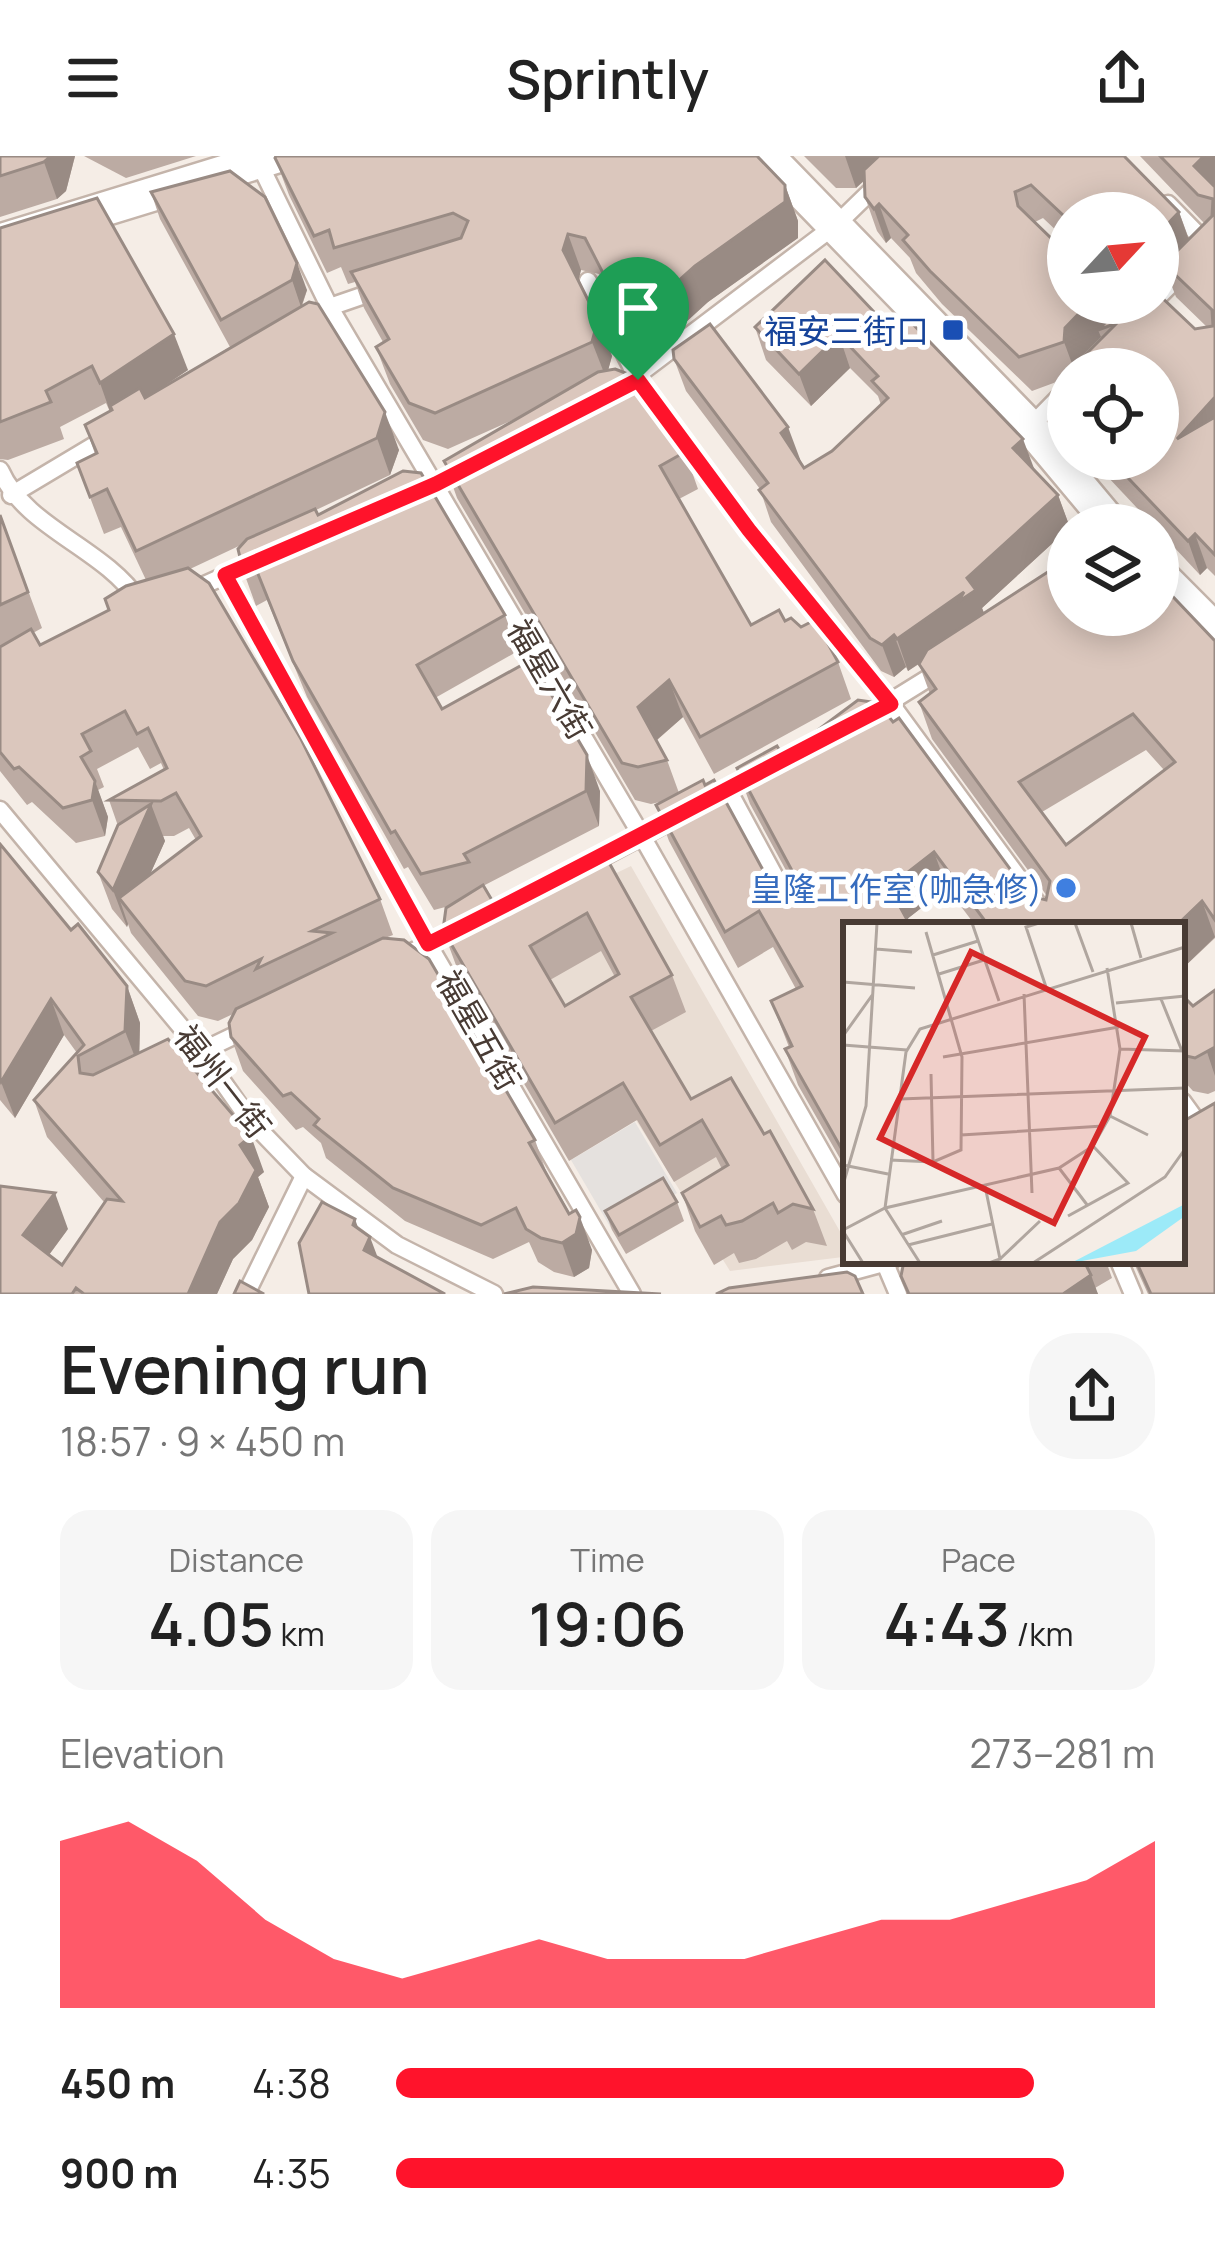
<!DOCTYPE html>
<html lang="en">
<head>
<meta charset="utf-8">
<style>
	:root { --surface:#fff; --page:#f6f6f6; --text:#222; --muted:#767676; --accent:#ff132b }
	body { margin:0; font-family:Manrope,"Noto Sans TC",sans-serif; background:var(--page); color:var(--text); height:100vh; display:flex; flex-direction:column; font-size:45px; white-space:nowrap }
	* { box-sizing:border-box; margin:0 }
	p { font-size:39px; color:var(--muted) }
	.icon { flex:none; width:66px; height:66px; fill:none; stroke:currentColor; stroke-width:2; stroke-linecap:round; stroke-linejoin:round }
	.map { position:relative; height:1138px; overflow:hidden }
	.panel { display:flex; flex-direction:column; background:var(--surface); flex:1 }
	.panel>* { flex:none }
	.needle { width:78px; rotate:64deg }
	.fabs { position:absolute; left:1047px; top:36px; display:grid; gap:24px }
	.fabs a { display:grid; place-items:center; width:132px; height:132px; border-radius:50%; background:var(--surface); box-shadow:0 6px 30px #0003; font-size:60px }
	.pin { position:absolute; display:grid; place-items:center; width:102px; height:102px; color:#fff; margin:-123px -51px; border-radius:50% 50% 50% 0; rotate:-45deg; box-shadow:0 0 12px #0007 }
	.pin .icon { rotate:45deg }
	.round { display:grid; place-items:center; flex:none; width:126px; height:126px; border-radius:48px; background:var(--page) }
	.summary { display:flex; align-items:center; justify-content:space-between; height:204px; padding:0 60px }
	h1 { font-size:66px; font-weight:600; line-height:90px }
	.figures { display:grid; grid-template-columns:repeat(3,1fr); gap:18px; height:204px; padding:12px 60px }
	.figures div { display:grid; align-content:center; border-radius:30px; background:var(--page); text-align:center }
	.figures b { font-size:60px; font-weight:600 }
	.figures small { font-size:33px; font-weight:400 }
	.figures p { font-size:33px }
	.chart { height:336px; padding:24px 60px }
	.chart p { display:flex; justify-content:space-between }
	.chart svg { width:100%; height:216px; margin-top:12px; fill:var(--accent); opacity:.7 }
	ul { padding:0 60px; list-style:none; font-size:39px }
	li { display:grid; grid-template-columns:192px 144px 1fr; align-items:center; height:90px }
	li i { height:30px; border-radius:15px; background:var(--accent) }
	header { display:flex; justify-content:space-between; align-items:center; height:156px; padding:0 60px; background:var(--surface); font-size:54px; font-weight:600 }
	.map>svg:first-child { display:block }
	.residential { fill:#e9ddd3 }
	.parking { fill:#e5e1de }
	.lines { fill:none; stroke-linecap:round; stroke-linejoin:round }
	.lane-casing { stroke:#c4b4aa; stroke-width:21 }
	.street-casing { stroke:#c4b4aa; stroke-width:38 }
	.lane { stroke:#fff; stroke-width:16 }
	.street { stroke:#fff; stroke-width:33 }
	.wall { fill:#bcaba3; fill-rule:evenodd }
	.shaded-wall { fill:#998b84 }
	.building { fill:#dbc7bd; stroke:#998b84; stroke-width:3; fill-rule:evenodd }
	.route-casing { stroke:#fff; stroke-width:24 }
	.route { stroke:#ff132b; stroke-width:15 }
	.transit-dot { fill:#1a4fb4; stroke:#fff; stroke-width:4.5 }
	.shop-dot { fill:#3f7fe0; stroke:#fff; stroke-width:4.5 }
	.labels { text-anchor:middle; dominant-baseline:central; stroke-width:10; stroke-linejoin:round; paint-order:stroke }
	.transit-label { font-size:33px; fill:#164399; stroke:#fff; text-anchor:end }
	.street-label { font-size:33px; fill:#483b34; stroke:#fff }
	.shop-label { font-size:33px; fill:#366cbe; stroke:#fff; text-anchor:end }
	.inset-road { fill:none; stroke:#b0a69f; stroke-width:3 }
	.view { fill:#d62828; fill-opacity:0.15; stroke:#d62828; stroke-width:6 }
	.inset-edge { fill:none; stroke:#483b34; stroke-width:6 }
</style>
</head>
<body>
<header><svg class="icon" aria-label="menu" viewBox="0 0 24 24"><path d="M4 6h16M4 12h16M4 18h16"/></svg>Sprintly<svg class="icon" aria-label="share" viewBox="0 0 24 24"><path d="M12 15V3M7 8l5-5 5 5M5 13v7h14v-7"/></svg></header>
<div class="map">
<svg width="1215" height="1138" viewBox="0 0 1215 1138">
	<rect width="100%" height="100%" fill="#f5ede6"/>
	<polygon class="residential" points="631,710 846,1086 843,1101 730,1115 513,767"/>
	<polygon class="parking" points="635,966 677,1037 612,1074 571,1004"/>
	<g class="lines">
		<g class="lane-casing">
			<g id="lane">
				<polyline points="259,7 329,150 643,682 846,1039"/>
				<polyline points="1168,48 1209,90"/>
				<polyline points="588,125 638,224 749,374 891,548 1053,769"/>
				<polyline points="1158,141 1187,112"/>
				<polyline points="321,154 382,133"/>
				<polyline points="619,233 837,68 907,0"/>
				<polyline points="1030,271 1068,232"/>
				<path d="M0,314C26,373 103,391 139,445"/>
				<polyline points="11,339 108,281"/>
				<polyline points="225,419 428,788 632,1138"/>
				<polyline points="191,435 260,404"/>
				<polyline points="864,562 943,513"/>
				<polyline points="727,632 795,758"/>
				<polyline points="704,645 760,615"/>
				<polyline points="0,654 201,895 248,962 304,1020 397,1089 494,1138"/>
				<polyline points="588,709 682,659"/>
				<polyline points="400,802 463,771"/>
				<polyline points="167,912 252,871"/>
				<polyline points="1182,945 1203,974"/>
				<polyline points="884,1105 898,1138"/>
				<polyline points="1119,1105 1133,1138"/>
				<polyline points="828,1122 891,1105"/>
				<polyline points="246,1138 304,1020"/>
			</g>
		</g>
		<g class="street-casing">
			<g id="street">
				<polyline points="767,0 1030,271 1112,369"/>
				<polyline points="0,85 277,0"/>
				<polyline points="1158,417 1215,474"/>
			</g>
		</g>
		<use href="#lane" class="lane"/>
		<use href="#street" class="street"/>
	</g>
	<g class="wall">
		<polygon points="0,0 75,0 66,35 57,43 0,61"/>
		<polygon points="84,0 196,0 126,22"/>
		<path d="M804,0H1124L1179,56L1189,83L1204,67L1140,0H1215V420L1207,412L1200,419L1158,374V369H1153L1091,303H1158V213H1068V278L1053,242L1059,225L1032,235L942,148L916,117L910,102L891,82L886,87L877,75L865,41V24L856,32H836ZM1068,57H1158V123L1166,115L1176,141L1207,171L1195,173L1112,160ZM1043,62L1061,79L1051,82L1035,66ZM1101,181L1102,183L1077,207V205Z"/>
		<path d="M275,2L785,29L798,65V82L708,146L652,197L637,194L599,118L581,114L578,124L612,200L608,214L685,296L698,333L679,343L751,469L785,465L838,506L851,543L714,618L683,561L656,585L667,604L679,637L775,736L791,742L795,731L750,648L737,612L783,600L1030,740L1046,744L1047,740L932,583L919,546L930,538L919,508L908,515L906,511L894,521L881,515L771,366L760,333L686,235L674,203L800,303L804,312L832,295L881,249L878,240L850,212L811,250L766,204L755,171L892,175L1058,339L1069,369L1068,373L982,452L984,457L1215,485V782L1182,813V769H975L947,732L907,763L846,769V1013L798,929L785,893L789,891L771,845L796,833L773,791L738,812L669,685L656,649L664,645L651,648L635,644L457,342L444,305L524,259L448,293L423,284L390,228L376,191L383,186L364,152L355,126L348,128L341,111L327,117L289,39ZM1146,594L1164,614L1066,689L1042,656Z"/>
		<path d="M151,36L307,134L302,150L399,294L390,319L316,354L318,359L505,459L518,495L435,542L442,553L600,635L599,670L483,730L496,751L602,694L672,819L686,856L651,875L691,943L764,978L813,1053L827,1090L806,1086L792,1094L787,1085L756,1103L739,1107L734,1097L714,1109L695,1075L682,1037L722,1013L716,1001L674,1026L637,964L569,1005L457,812L443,774L449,750L434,754L408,711L404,713L307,541L267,444L256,450L243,414L241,389L190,413L380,743L393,779L385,782L535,984L547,1018L592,1094L589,1112L574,1121L554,1116L538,1106L529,1086L493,1103L405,1065L326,1002L321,987L303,971L296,974L243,915L231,881L233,858L218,865L198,860L131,777L128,768L127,771L112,753L98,716L118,670L109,644L164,614L161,607L150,613L138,591L97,613L104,631L98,634L108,661L105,680L76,687L32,646L27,649L0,615V359L42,472L33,477L40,489L109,454L146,424L121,371L104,378L77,307L95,298L85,269L110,256L106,247L60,271L64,283L8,304L0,303V72L188,214L158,234L230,191L160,63ZM189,672L196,684L150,718L165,685L163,680H174ZM601,795L615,821L565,850L550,824Z"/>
		<polygon points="0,688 71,774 127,830 140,867 139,897 264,1016 258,1021 269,1051 252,1084 233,1103 217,1138 0,1138 68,1073 49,1099 62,1109 104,1046 47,981 34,944 77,897 64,879 15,962 0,944"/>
		<polygon points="1215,834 1215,935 1208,938 1193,935 1182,923 1182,846 1193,850"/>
		<polygon points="677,1046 684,1065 626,1098 612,1074 605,1055"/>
		<polygon points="904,1105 1106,1105 1112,1122 1095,1132 1098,1138 907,1138 901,1120"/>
		<polygon points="1133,1105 1182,1105 1215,1138 1148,1138"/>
	</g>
	<g class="shaded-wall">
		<polygon points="51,0 75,0 66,35 57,43 44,6"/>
		<polygon points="845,0 890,0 856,32"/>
		<polygon points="1204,0 1215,0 1215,35 1194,10"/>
		<polygon points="785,29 798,65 798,82 708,146 652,197 638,161"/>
		<polygon points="879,48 891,82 886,87 874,53"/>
		<polygon points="1179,56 1191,90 1164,108 1166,115 1158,123 1158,78"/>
		<polygon points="568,78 581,114 577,131 563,94"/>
		<polygon points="297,107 307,134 301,151 292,124"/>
		<polygon points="1089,147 1107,147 1114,167 1098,174 1101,181 1077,205 1077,213 1074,213 1064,186 1065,172"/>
		<polygon points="598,164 612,200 606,222 592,186"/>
		<polygon points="174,178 188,214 113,264 100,227"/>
		<polygon points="839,179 850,212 811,250 799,218"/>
		<polygon points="1215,241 1215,287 1177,283"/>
		<polygon points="385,256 399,294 390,319 377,282"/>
		<polygon points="788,271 800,303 792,309 781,277"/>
		<polygon points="1023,283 1035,315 1013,292"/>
		<polygon points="1058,339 1069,369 1068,373 982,452 988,467 968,474 908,515 897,483 964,436 967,422"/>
		<polygon points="1195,378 1207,412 1200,419 1188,385"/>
		<polygon points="894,479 906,511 894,521 882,489"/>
		<polygon points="669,524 683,561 652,588 638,551"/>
		<polygon points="587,599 600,635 599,670 586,635"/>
		<polygon points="95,625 108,661 105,680 92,644"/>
		<polygon points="151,648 165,685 132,759 119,742 128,768 127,771 113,734"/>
		<polygon points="934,696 947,732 902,767 889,731"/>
		<polygon points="1202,745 1215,781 1182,813 1182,769 1177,769"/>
		<polygon points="127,830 140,867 139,912 125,875"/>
		<polygon points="51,843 64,879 15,962 1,926"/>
		<polygon points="1215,891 1215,920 1207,896"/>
		<polygon points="251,980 264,1016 258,1021 269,1051 252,1084 233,1103 217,1138 188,1138 240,989"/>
		<polygon points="55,1037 68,1073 37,1115 23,1079"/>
		<polygon points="580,1061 592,1094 589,1112 574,1121 562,1087"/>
		<polygon points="355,1063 365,1091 370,1081 384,1118 378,1131 353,1069"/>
		<polygon points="1091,1119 1098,1138 1063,1138"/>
	</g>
	<g class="building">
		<polygon points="0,0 51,0 44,6 0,20"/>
		<polygon points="276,0 757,0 785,29 785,46 695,110 638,161 624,158 585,82 568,78 563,94 598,164 592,186 435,257 409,247 376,191 389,183 351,116 461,82 468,65 453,57 334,92 329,74 314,80 275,2"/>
		<path d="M879,0H1124L1179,56L1158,78V57H1068V147H1089L1065,172L1064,186L1019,201L930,115L903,84L908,79L879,48L874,53L865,41L864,14ZM1031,29L1066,62V78L1051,82L1018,50L1015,36Z"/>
		<polygon points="1160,0 1204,0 1194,10 1215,31 1215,241 1177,283 1215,261 1215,399 1195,378 1188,385 1110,303 1158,303 1158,213 1071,213 1117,167 1098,174 1125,147 1158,147 1158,138 1195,173 1213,170 1212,154 1164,108 1212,60 1213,43 1198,39"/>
		<polygon points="230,15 265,41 297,107 292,124 221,164 151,36"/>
		<polygon points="97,42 174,178 100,227 92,210 46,235 51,246 0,266 0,72"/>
		<polygon points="825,104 892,175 907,162 1023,283 1013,292 1058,339 967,422 976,434 958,446 964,436 897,483 894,479 882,489 870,482 759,334 768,327 674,203 673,194 710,168 788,271 781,277 804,312 832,295 888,242 872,225 878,220 839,179 799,218 755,171"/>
		<polygon points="309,146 318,148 385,256 377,282 136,395 107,333 90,341 77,307 97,297 85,269 112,254 110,250 140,232 145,242"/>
		<polygon points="615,213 633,220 685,296 660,310 751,469 779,454 785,465 791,462 801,471 815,464 838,506 700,581 669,524 638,551 667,604 638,611 622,607 444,305 598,216"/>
		<polygon points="1068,216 1068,258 1053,242 1056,228"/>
		<polygon points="403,315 421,317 505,459 417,509 442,553 531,504 587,599 586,635 464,698 469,706 421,718 395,675 391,677 293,505 254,408 243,414 238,393 247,383 315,353 318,359"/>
		<polygon points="0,359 28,436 0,449"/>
		<path d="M1068,403V459H1158V425L1215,485V764L1202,745L1177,769H988L934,696L889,731L910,769H846V1004L844,997L785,893L792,890L771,845L802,830L759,755L725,776L656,649L703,624L705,629L714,624L775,736L791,742L797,724L737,612L777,590L783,600L858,544L878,547L893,566L899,562L1030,740L1046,744L1050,725L919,546L936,533L919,508L927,494ZM1133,558L1175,606L1066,689L1019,626Z"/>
		<polygon points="188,412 209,427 301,583 380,743 312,775 332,777 256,813 261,803 206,830 185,825 119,742 201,680 176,637 161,645 109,644 167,612 148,572 137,578 125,555 82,578 91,595 81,601 95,625 92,644 63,652 19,611 14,613 0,596 0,491 31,473 40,489 109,454 105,443 126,430"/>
		<polygon points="151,648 113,734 98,716 118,669"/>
		<polygon points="0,688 71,774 78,768 127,830 125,875 78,900 80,917 93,919 168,883 251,980 240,989 256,1014 239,1047 220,1066 188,1138 84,1138 76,1132 72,1138 0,1138 0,1030 55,1037 23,1079 62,1109 107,1043 122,1045 34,944 84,889 51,843 1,926 0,924"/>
		<path d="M602,694L672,819L631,841L691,943L731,922L764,978L770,975L813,1053L793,1048L778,1057L773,1047L742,1065L726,1069L721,1060L700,1071L682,1037L728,1009L702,964L660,989L623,927L555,967L443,774L446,752L483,729L496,751ZM587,757L619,818L565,850L530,790Z"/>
		<polygon points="383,782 404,784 429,803 535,984 529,987 569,1058 576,1054 580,1061 576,1078 562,1087 541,1082 526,1073 516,1052 481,1069 393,1032 314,969 319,963 291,937 283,940 231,881 229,867 236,853"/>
		<polygon points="1215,834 1215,891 1195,902 1182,899 1182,846 1186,843 1193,850"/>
		<polygon points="1215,947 1215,1138 1151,1138 1136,1105 1182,1105 1182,966"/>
		<polygon points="663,1022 677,1046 619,1079 605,1055"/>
		<polygon points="322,1046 355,1063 353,1069 370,1081 364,1094 445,1138 309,1138 299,1087"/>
		<polygon points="904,1105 1084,1105 1091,1119 1063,1138 909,1138 901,1120"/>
		<polygon points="847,1116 855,1120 863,1138 716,1138 729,1132"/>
		<polygon points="240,1125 264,1138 234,1138"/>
		<polygon points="533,1131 661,1138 504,1138"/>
	</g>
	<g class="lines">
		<g class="route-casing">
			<path id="route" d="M638,224L749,374L891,548C736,627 584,711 428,788L225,419L436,328Z"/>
		</g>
		<use href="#route" class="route"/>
	</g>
	<rect class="transit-dot" x="941" y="162" width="24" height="24" rx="6"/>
	<circle class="shop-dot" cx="1066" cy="732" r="12"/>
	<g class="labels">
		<g class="transit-label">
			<text x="929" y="174">福安三街口</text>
		</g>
		<g class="street-label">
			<text transform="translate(550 523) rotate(60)">福星六街</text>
			<text transform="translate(479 874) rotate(60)">福星五街</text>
			<text transform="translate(223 925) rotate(52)">福州一街</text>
		</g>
		<g class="shop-label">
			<text x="1042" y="732">皇隆工作室(咖急修)</text>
		</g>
	</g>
	<g transform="translate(843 766)">
		<rect width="342" height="342" fill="#f5ede6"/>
		<path d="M342,282V294L293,329L228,341Z" fill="#9ceaf8"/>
		<path class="inset-road" d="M129,1L156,79M196,1L183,5L203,65M232,1L250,50M288,1L298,36M33,27L69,30M90,33L135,19M96,52L141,38M0,60L72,66M181,72L189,271M318,77L339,129M273,81L342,74M0,114L30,72M0,123L64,128M277,127L342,129M100,135L276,105M88,152L90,240M57,177L342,166M267,194L305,213M118,213L260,204M47,238L90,240L118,228L119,135L83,10M0,243L45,252M216,246L245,284M0,263L23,184L34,1M142,264L157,337L146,341M42,286L63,130L77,107L342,25M42,286L77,341M225,294L285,261L250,224M0,308L42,286L216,246L250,224L267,194L277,127L264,46M0,309L20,341M58,313L99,299M65,323L149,302M157,337L197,299M190,341L322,255L342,227"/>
		<path class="view" d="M128,30L302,115L211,301L37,216Z"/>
		<rect width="342" height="342" class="inset-edge"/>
	</g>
</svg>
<div class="fabs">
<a><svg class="needle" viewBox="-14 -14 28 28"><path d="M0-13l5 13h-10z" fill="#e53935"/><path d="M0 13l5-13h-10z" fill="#767676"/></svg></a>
<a><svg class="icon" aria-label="locate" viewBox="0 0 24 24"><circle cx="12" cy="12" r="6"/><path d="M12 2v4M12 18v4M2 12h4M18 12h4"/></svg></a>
<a><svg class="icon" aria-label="layers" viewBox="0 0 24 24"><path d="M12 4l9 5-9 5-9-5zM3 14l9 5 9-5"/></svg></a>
</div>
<div class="pin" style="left:638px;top:224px;background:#1e9e55"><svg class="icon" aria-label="arrive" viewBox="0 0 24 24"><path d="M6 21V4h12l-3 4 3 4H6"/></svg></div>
</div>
<section class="panel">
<div class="summary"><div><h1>Evening run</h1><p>18:57 · 9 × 450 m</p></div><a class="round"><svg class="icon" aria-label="share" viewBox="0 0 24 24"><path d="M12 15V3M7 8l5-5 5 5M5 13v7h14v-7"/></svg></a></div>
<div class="figures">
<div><p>Distance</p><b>4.05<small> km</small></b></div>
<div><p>Time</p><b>19:06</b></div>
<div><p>Pace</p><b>4:43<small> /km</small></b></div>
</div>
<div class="chart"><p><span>Elevation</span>273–281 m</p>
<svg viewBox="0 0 160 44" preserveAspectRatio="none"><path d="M0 44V10L10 6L20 14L30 26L40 34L50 38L60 34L70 30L80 34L90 34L100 34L110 30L120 26L130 26L140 22L150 18L160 10V44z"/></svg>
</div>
<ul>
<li><b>450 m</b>4:38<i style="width:84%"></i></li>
<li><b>900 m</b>4:35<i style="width:88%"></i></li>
</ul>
</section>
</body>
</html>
